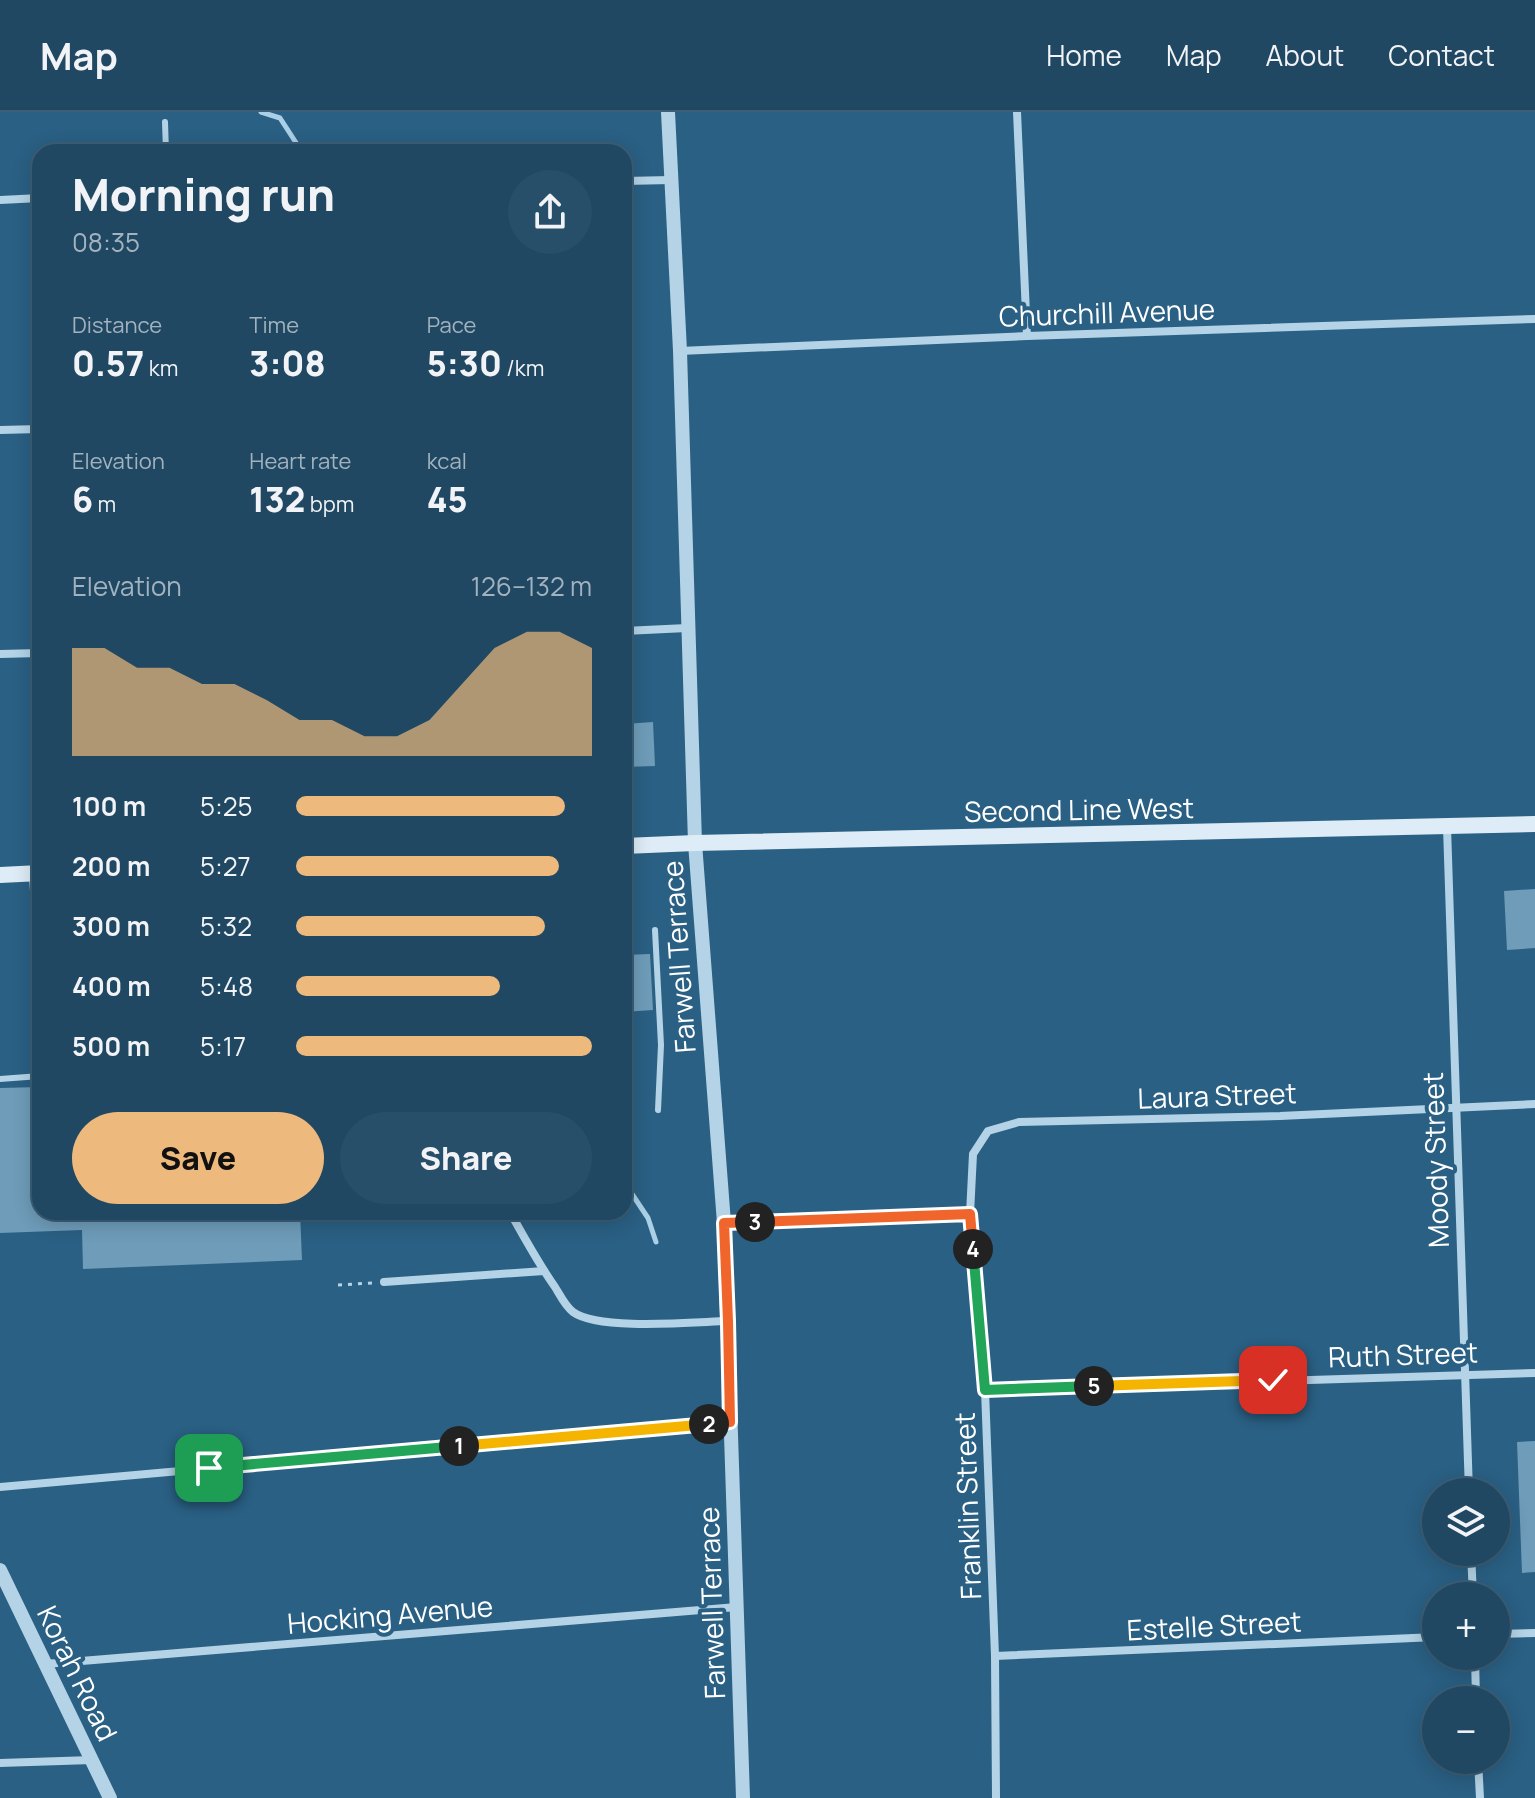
<!DOCTYPE html>
<html lang="en">
<head>
<meta charset="utf-8">
<style>
	:root { --surface:#204863; --page:#284f69; --text:#f1f3f6; --muted:#a2b2be; --line:#3d6078; --accent:#edb97c }
	body { margin:0; font-family:Manrope,sans-serif; background:var(--page); color:var(--text); height:100vh; display:flex; flex-direction:column; font-size:30px; white-space:nowrap }
	* { box-sizing:border-box; margin:0 }
	p { font-size:26px; color:var(--muted) }
	.icon { flex:none; width:44px; height:44px; fill:none; stroke:currentColor; stroke-width:2; stroke-linecap:round; stroke-linejoin:round }
	.map { position:relative; flex:1; overflow:hidden }
	.side { position:absolute; left:32px; top:32px; width:600px; height:1076px; display:flex; flex-direction:column; background:var(--surface); border-radius:24px; box-shadow:0 4px 20px #0003,0 0 0 2px var(--line) }
	.side>* { flex:none }
	.buttons { position:absolute; left:1422px; top:1366px; display:grid; gap:16px }
	.buttons a { display:grid; place-items:center; width:88px; height:88px; border-radius:50%; background:var(--surface); box-shadow:0 4px 20px #0003,0 0 0 2px var(--line); font-size:40px }
	.pin { position:absolute; display:grid; place-items:center; width:68px; height:68px; color:#fff; margin:-34px; border-radius:16px; box-shadow:0 4px 12px #0006 }
	.km { position:absolute; width:40px; height:40px; margin:-20px; border-radius:50%; background:#222; color:#fff; font-size:22px; line-height:40px; text-align:center }
	.round { display:grid; place-items:center; flex:none; width:84px; height:84px; border-radius:42px; background:var(--page) }
	.headline { display:flex; align-items:center; justify-content:space-between; height:136px; padding:0 40px }
	h1 { font-size:44px; font-weight:800; line-height:60px }
	.stats { display:grid; grid-template-columns:repeat(3,1fr); gap:12px; height:136px; padding:8px 40px }
	.stats div { display:grid; align-content:center }
	.stats b { font-size:34px; font-weight:800 }
	.stats small { font-size:22px; font-weight:400 }
	.stats p { font-size:22px }
	.chart { height:224px; padding:16px 40px }
	.chart p { display:flex; justify-content:space-between }
	.chart svg { width:100%; height:144px; margin-top:8px; fill:var(--accent); opacity:.7 }
	.primary-button { display:flex; gap:16px; margin-top:auto; padding:16px 40px }
	.primary-button a { flex:1; height:92px; border-radius:48px; background:var(--accent); color:#111; font-size:32px; font-weight:800; line-height:92px; text-align:center }
	.primary-button a+a { background:var(--page); color:var(--text) }
	ul { padding:0 40px; list-style:none; font-size:26px }
	li { display:grid; grid-template-columns:128px 96px 1fr; align-items:center; height:60px }
	li i { height:20px; border-radius:10px; background:var(--accent) }
	header { display:flex; align-items:center; gap:48px; box-sizing:border-box; height:112px; padding:0 40px; background:var(--surface); border-bottom:2px solid var(--line) }
	header strong { font-size:38px }
	nav { display:flex; gap:44px; margin-inline-start:auto; font-size:28px }
	.map>svg:first-child { display:block }
	.lines { fill:none; stroke-linecap:round; stroke-linejoin:round }
	.stream { stroke:#a9d0e6; stroke-width:5 }
	.building { fill:#6e9cb9 }
	.path { stroke:#b4d3e6; stroke-width:3; stroke-dasharray:4 6; stroke-linecap:butt }
	.service { stroke:#b4d3e6; stroke-width:6 }
	.minor { stroke:#b4d3e6; stroke-width:8 }
	.tertiary { stroke:#b4d3e6; stroke-width:14 }
	.secondary { stroke:#ddecf6; stroke-width:16 }
	.split-1-casing { stroke:#fff; stroke-width:16 }
	.split-2-casing { stroke:#fff; stroke-width:16 }
	.split-3-casing { stroke:#fff; stroke-width:16 }
	.split-4-casing { stroke:#fff; stroke-width:16 }
	.split-5-casing { stroke:#fff; stroke-width:16 }
	.split-6-casing { stroke:#fff; stroke-width:16 }
	.split-1 { stroke:#22a559; stroke-width:10 }
	.split-2 { stroke:#f5b400; stroke-width:10 }
	.split-3 { stroke:#f0652b; stroke-width:10 }
	.split-4 { stroke:#f0652b; stroke-width:10 }
	.split-5 { stroke:#22a559; stroke-width:10 }
	.split-6 { stroke:#f5b400; stroke-width:10 }
	.labels { text-anchor:middle; dominant-baseline:central; stroke-width:8; stroke-linejoin:round; paint-order:stroke }
	.street-label { font-size:28px; fill:#fff; stroke:#2a6084 }
</style>
</head>
<body>
<header>
<strong>Map</strong>
<nav><a>Home</a><a>Map</a><a>About</a><a>Contact</a></nav>
</header>
<div class="map">
<svg width="1535" height="1686" viewBox="0 0 1535 1686">
	<rect width="100%" height="100%" fill="#2a6084"/>
	<g class="lines">
		<g class="stream">
			<polyline points="261,0 280,6 302,40"/>
			<polyline points="624,1070 648,1106 656,1130"/>
		</g>
	</g>
	<g class="building">
		<polygon points="653,610 655,654 624,655 624,612"/>
		<polygon points="1535,777 1535,836 1507,838 1504,779"/>
		<polygon points="650,842 653,898 624,900 624,843"/>
		<polygon points="40,975 40,1100 300,1100 302,1148 83,1157 82,1118 0,1121 0,976"/>
		<polygon points="1535,1329 1535,1460 1522,1461 1517,1330"/>
	</g>
	<g class="lines">
		<polyline class="path" points="338,1173 372,1171"/>
		<g class="service">
			<polyline points="165,10 166,40"/>
			<polyline points="32,765 40,877"/>
			<polyline points="655,818 661,933 658,998"/>
			<polyline points="0,967 40,964"/>
		</g>
		<g class="minor">
			<polyline points="1017,0 1027,224"/>
			<polyline points="624,69 671,68"/>
			<polyline points="0,88 40,86"/>
			<polyline points="680,239 1027,224 1535,207"/>
			<polyline points="0,318 40,317"/>
			<polyline points="624,519 687,516"/>
			<polyline points="0,542 40,541"/>
			<polyline points="1447,715 1469,1380"/>
			<path d="M510,1100C524,1125 538,1151 555,1175C560,1183 565,1194 573,1200C599,1219 694,1210 728,1209"/>
			<polyline points="724,1111 970,1102"/>
			<polyline points="384,1170 544,1159"/>
			<polyline points="985,1278 1535,1261"/>
			<polyline points="0,1375 730,1310"/>
			<polyline points="1471,1440 1473,1484"/>
			<polyline points="1496,1522 1535,1521"/>
			<polyline points="995,1544 1436,1525"/>
			<polyline points="1475,1544 1476,1588"/>
			<polyline points="45,1552 737,1495"/>
			<polyline points="1478,1648 1480,1686"/>
			<polyline points="0,1651 92,1648"/>
			<polyline points="996,1686 995,1544 985,1278 970,1102 973,1042 988,1019 1019,1010 1280,1004 1535,992"/>
		</g>
		<g class="tertiary">
			<polyline points="668,0 680,239 695,731 724,1111 743,1686"/>
			<polyline points="0,1458 110,1686"/>
		</g>
		<g class="secondary">
			<polyline points="624,734 695,731 1535,712"/>
			<polyline points="0,763 40,761"/>
		</g>
	</g>
	<g class="lines">
		<g class="split-1-casing">
			<polyline id="split-1" points="209,1356 459,1334"/>
		</g>
		<g class="split-2-casing">
			<polyline id="split-2" points="459,1334 709,1312"/>
		</g>
		<g class="split-3-casing">
			<polyline id="split-3" points="709,1312 730,1310 728,1209 724,1111 755,1110"/>
		</g>
		<g class="split-4-casing">
			<polyline id="split-4" points="755,1110 970,1102 973,1137"/>
		</g>
		<g class="split-5-casing">
			<polyline id="split-5" points="973,1137 985,1278 1094,1274"/>
		</g>
		<g class="split-6-casing">
			<polyline id="split-6" points="1094,1274 1273,1268"/>
		</g>
		<use href="#split-1" class="split-1"/>
		<use href="#split-2" class="split-2"/>
		<use href="#split-3" class="split-3"/>
		<use href="#split-4" class="split-4"/>
		<use href="#split-5" class="split-5"/>
		<use href="#split-6" class="split-6"/>
	</g>
	<g class="labels">
		<g class="street-label">
			<text transform="translate(1107 200) rotate(-2)">Churchill Avenue</text>
			<text transform="translate(1079 697) rotate(-1)">Second Line West</text>
			<text transform="translate(678 845) rotate(-94)">Farwell Terrace</text>
			<text transform="translate(1217 983) rotate(-2)">Laura Street</text>
			<text transform="translate(1435 1048) rotate(-92)">Moody Street</text>
			<text transform="translate(1403 1242) rotate(-2)">Ruth Street</text>
			<text transform="translate(967 1394) rotate(-92)">Franklin Street</text>
			<text transform="translate(711 1491) rotate(-92)">Farwell Terrace</text>
			<text transform="translate(390 1502) rotate(-5)">Hocking Avenue</text>
			<text transform="translate(1214 1513) rotate(-3)">Estelle Street</text>
			<text transform="translate(78 1561) rotate(64)">Korah Road</text>
		</g>
	</g>
</svg>
<div class="buttons">
<a><svg class="icon" aria-label="layers" viewBox="0 0 24 24"><path d="M12 4l9 5-9 5-9-5zM3 14l9 5 9-5"/></svg></a>
<a>+</a>
<a>−</a>
</div>
<div class="pin" style="left:209px;top:1356px;background:#1e9e55"><svg class="icon" aria-label="arrive" viewBox="0 0 24 24"><path d="M6 21V4h12l-3 4 3 4H6"/></svg></div>
<div class="pin" style="left:1273px;top:1268px;background:#d93025"><svg class="icon" aria-label="check" viewBox="0 0 24 24"><path d="M5 12l5 5 9-10"/></svg></div>
<b class="km" style="left:459px;top:1334px">1</b>
<b class="km" style="left:709px;top:1312px">2</b>
<b class="km" style="left:755px;top:1110px">3</b>
<b class="km" style="left:973px;top:1137px">4</b>
<b class="km" style="left:1094px;top:1274px">5</b>
<section class="side">
<div class="headline"><div><h1>Morning run</h1><p>08:35</p></div><a class="round"><svg class="icon" aria-label="share" viewBox="0 0 24 24"><path d="M12 15V3M7 8l5-5 5 5M5 13v7h14v-7"/></svg></a></div>
<div class="stats">
<div><p>Distance</p><b>0.57<small> km</small></b></div>
<div><p>Time</p><b>3:08</b></div>
<div><p>Pace</p><b>5:30<small> /km</small></b></div>
</div>
<div class="stats">
<div><p>Elevation</p><b>6<small> m</small></b></div>
<div><p>Heart rate</p><b>132<small> bpm</small></b></div>
<div><p>kcal</p><b>45</b></div>
</div>
<div class="chart"><p><span>Elevation</span>126–132 m</p>
<svg viewBox="0 0 160 44" preserveAspectRatio="none"><path d="M0 44V11L10 11L20 17L30 17L40 22L50 22L60 27L70 33L80 33L90 38L100 38L110 33L120 22L130 11L140 6L150 6L160 11V44z"/></svg>
</div>
<ul>
<li><b>100 m</b>5:25<i style="width:91%"></i></li>
<li><b>200 m</b>5:27<i style="width:89%"></i></li>
<li><b>300 m</b>5:32<i style="width:84%"></i></li>
<li><b>400 m</b>5:48<i style="width:69%"></i></li>
<li><b>500 m</b>5:17<i style="width:100%"></i></li>
</ul>
<div class="primary-button"><a>Save</a><a>Share</a></div>
</section>
</div>
</body>
</html>
